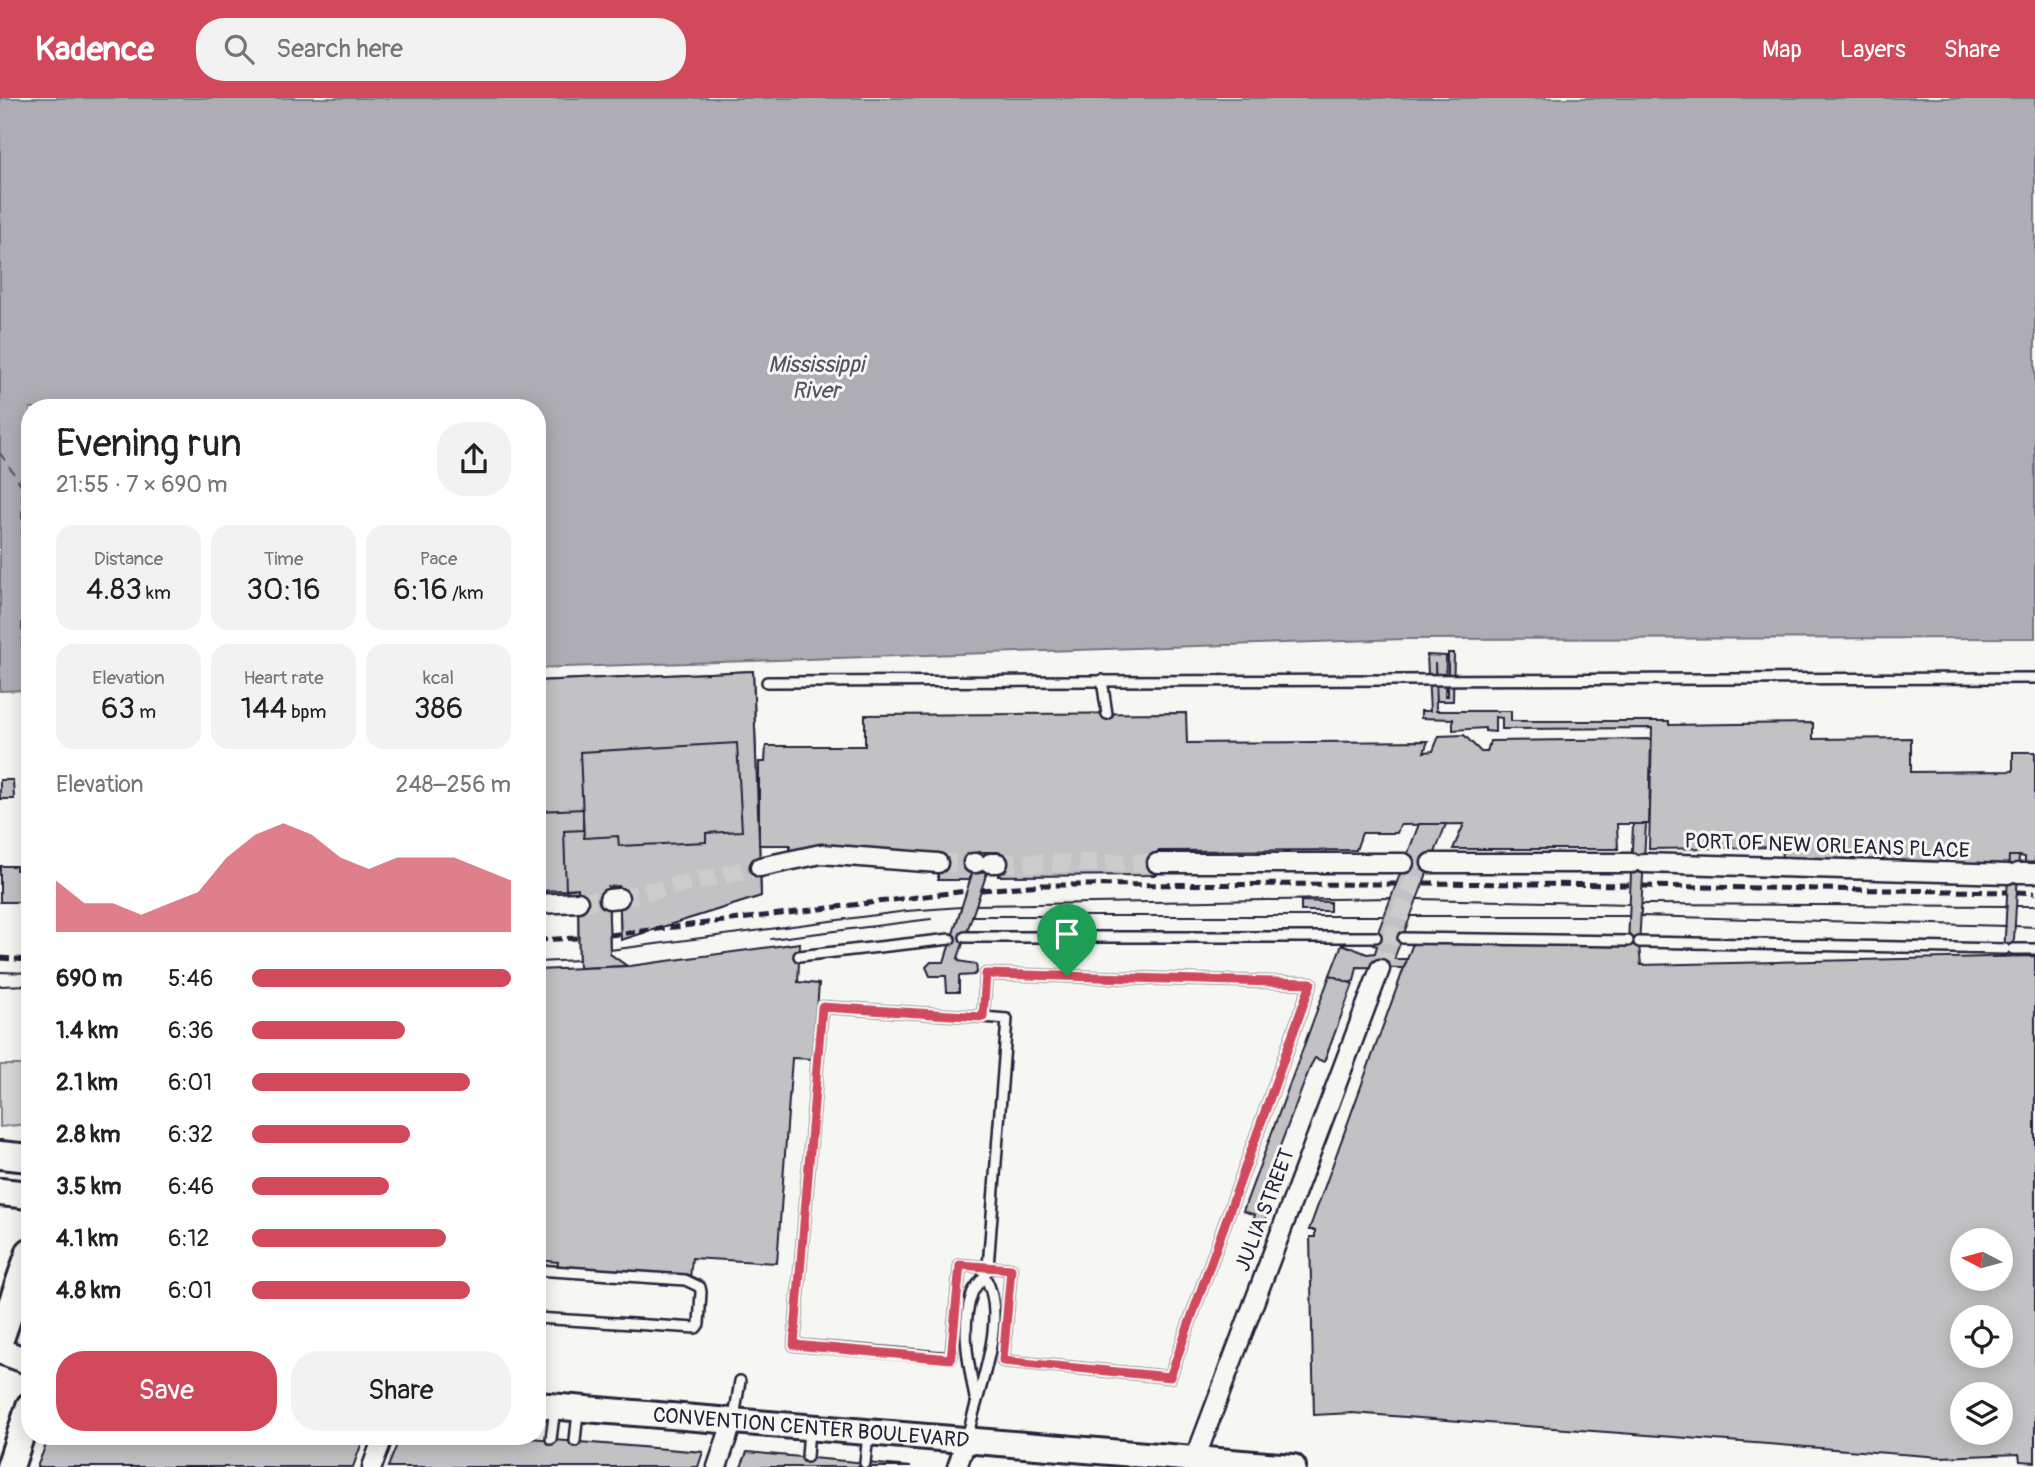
<!DOCTYPE html>
<html lang="en">
<head>
<meta charset="utf-8">
<style>
	:root { --surface:#fff; --page:#f2f2f2; --text:#202124; --muted:#757577; --accent:#d1495b }
	body { margin:0; font-family:Pangolin,sans-serif; background:var(--page); color:var(--text); height:100vh; display:flex; flex-direction:column; font-size:26px; white-space:nowrap }
	* { box-sizing:border-box; margin:0 }
	p { font-size:23px; color:var(--muted) }
	.icon { flex:none; width:38px; height:38px; fill:none; stroke:currentColor; stroke-width:2; stroke-linecap:round; stroke-linejoin:round }
	.map { position:relative; flex:1; overflow:hidden }
	.drawer { position:absolute; left:21px; top:301px; width:525px; height:1046px; display:flex; flex-direction:column; background:var(--surface); border-radius:28px; box-shadow:0 4px 18px #0003 }
	.drawer>* { flex:none }
	.needle { width:46px; rotate:276deg }
	.tools { position:absolute; left:1950px; top:1130px; display:grid; gap:14px }
	.tools a { display:grid; place-items:center; width:63px; height:63px; border-radius:50%; background:var(--surface); box-shadow:0 4px 18px #0003; font-size:35px }
	.pin { position:absolute; display:grid; place-items:center; width:60px; height:60px; color:#fff; margin:-72px -30px; border-radius:50% 50% 50% 0; rotate:-45deg; box-shadow:0 0 7px #0007 }
	.pin .icon { rotate:45deg }
	.round { display:grid; place-items:center; flex:none; width:74px; height:74px; border-radius:28px; background:var(--page) }
	.overview { display:flex; align-items:center; justify-content:space-between; height:119px; padding:0 35px }
	h1 { font-size:38px; font-weight:600; line-height:52px }
	.figures { display:grid; grid-template-columns:repeat(3,1fr); gap:10px; height:119px; padding:7px 35px }
	.figures div { display:grid; align-content:center; border-radius:18px; background:var(--page); text-align:center }
	.figures b { font-size:30px; font-weight:600 }
	.figures small { font-size:19px; font-weight:400 }
	.figures p { font-size:19px }
	.chart { height:196px; padding:14px 35px }
	.chart p { display:flex; justify-content:space-between }
	.chart svg { width:100%; height:126px; margin-top:7px; fill:var(--accent); opacity:.7 }
	.cta { display:flex; gap:14px; margin-top:auto; padding:14px 35px }
	.cta a { flex:1; height:80px; border-radius:28px; background:var(--accent); color:#fff; font-size:28px; font-weight:600; line-height:80px; text-align:center }
	.cta a+a { background:var(--page); color:var(--text) }
	ul { padding:0 35px; list-style:none; font-size:23px }
	li { display:grid; grid-template-columns:112px 84px 1fr; align-items:center; height:52px }
	li i { height:18px; border-radius:9px; background:var(--accent) }
	header { display:flex; align-items:center; gap:42px; box-sizing:border-box; height:98px; padding:0 35px; background:var(--accent); color:#fff }
	header strong { font-size:33px }
	nav { display:flex; gap:38px; margin-inline-start:auto; font-size:24px }
	.search { width:490px; height:63px; background:var(--page); display:flex; align-items:center; gap:18px; box-sizing:border-box; padding:0 24px; border-radius:28px; color:var(--muted); font-size:26px }
	.map>svg:first-child { display:block }
	.green { fill:#d7d7d7; stroke:#7c7c89; stroke-width:2 }
	.water { fill:#adadb3; stroke:#757583; stroke-width:2 }
	.lines { fill:none; stroke-linecap:round; stroke-linejoin:round }
	.ferry { stroke:#535365; stroke-width:2; stroke-dasharray:9 7; stroke-linecap:butt }
	.building { fill:#c2c2c4; stroke:#22223b; stroke-width:2; fill-rule:evenodd }
	.street-tunnel { stroke:#cccccd; stroke-width:18; stroke-dasharray:18 9; stroke-linecap:butt }
	.lane-casing { stroke:#22223b; stroke-width:14 }
	.street-casing { stroke:#22223b; stroke-width:23 }
	.secondary-casing { stroke:#22223b; stroke-width:30 }
	.primary-casing { stroke:#22223b; stroke-width:32 }
	.lane { stroke:#f6f6f2; stroke-width:9 }
	.street { stroke:#f6f6f2; stroke-width:18 }
	.secondary { stroke:#f6f6f2; stroke-width:24 }
	.primary { stroke:#f6f6f2; stroke-width:26 }
	.tram { stroke:#22223b; stroke-width:2 }
	.rail { stroke:#22223b; stroke-width:5; stroke-dasharray:10 5; stroke-linecap:butt }
	.route-casing { stroke:#fff; stroke-width:14 }
	.route { stroke:#d1495b; stroke-width:9 }
	.labels { text-anchor:middle; dominant-baseline:central; stroke-width:6; stroke-linejoin:round; paint-order:stroke }
	.street-label { font-size:21px; fill:#22223b; stroke:#f6f6f2 }
	.water-label { font-size:23px; font-style:italic; fill:#535365; stroke:#f6f6f2 }
</style>
</head>
<body>
<header>
<strong>Kadence</strong>
<div class="search"><svg class="icon" aria-label="search" viewBox="0 0 24 24"><circle cx="10" cy="10" r="6"/><path d="M15 15l6 6"/></svg>Search here</div>
<nav><a>Map</a><a>Layers</a><a>Share</a></nav>
</header>
<div class="map">
<svg width="2035" height="1369" viewBox="0 0 2035 1369">
	<rect width="100%" height="100%" fill="#f6f6f2"/>
	<filter id="ink" filterUnits="userSpaceOnUse"><feTurbulence type="fractalNoise" baseFrequency=".0143" numOctaves="2"/><feDisplacementMap in="SourceGraphic" scale="14" xChannelSelector="R" yChannelSelector="G"/><feConvolveMatrix kernelMatrix="1 2 1 2 8 2 1 2 1" color-interpolation-filters="sRGB"/></filter>
	<g filter="url(#ink)">
		<polygon class="green" points="0,967 30,967 30,1023 27,1026 0,1029"/>
		<polygon class="water" points="0,0 2035,0 2035,540 1405,541 537,570 537,310 30,310 30,592 0,593"/>
		<g class="lines">
			<polyline class="ferry" points="0,355 22,388 22,549"/>
		</g>
		<g class="building">
			<polygon points="1448,555 1454,555 1453,603 1437,603 1435,565 1436,613 1511,613 1511,623 1669,623 1669,627 1813,625 1813,641 1911,640 1911,674 2013,673 2013,654 2035,654 2035,766 2025,766 2025,759 2019,758 2009,758 2009,768 1781,766 1782,749 1649,751 1652,630 1502,631 1502,620 1495,619 1495,634 1485,633 1485,630 1453,632 1453,621 1421,620 1421,613 1430,613 1427,557 1446,558 1445,598 1448,598"/>
			<polygon points="753,573 761,798 621,842 619,788 608,789 610,856 627,868 579,870 578,790 566,792 564,733 583,732 584,740 618,738 619,748 706,744 706,735 742,733 737,645 580,654 583,711 537,713 537,583"/>
			<polygon points="753,573 761,798 621,842 619,788 608,789 610,856 627,868 579,870 578,790 537,793 537,583"/>
			<polygon points="1186,615 1187,645 1428,643 1424,654 1433,653 1439,638 1464,637 1481,654 1487,654 1490,643 1651,641 1649,726 1617,726 1618,751 1453,751 1464,726 1400,727 1397,735 1362,735 1356,752 1158,753 1157,777 998,778 998,754 979,754 969,782 938,782 938,755 790,755 790,747 759,747 759,664 765,664 766,648 865,648 865,617"/>
			<polygon points="737,645 742,733 706,735 706,744 619,748 618,738 584,740 580,654"/>
			<polygon points="0,682 13,682 14,701 0,701"/>
			<polygon points="583,711 583,732 564,733 566,792 537,793 537,713"/>
			<polygon points="1419,726 1446,726 1394,861 1407,861 1404,870 1357,869 1354,883 1349,885 1330,877 1342,846 1367,856 1375,855 1377,848 1373,847"/>
			<polygon points="1633,726 1646,726 1639,847 1628,847"/>
			<polygon points="979,754 994,754 958,860 959,863 976,866 977,874 974,877 959,878 959,894 947,894 946,878 930,878 926,869 931,864 944,864"/>
			<polygon points="2009,758 2019,758 2013,858 2004,859"/>
			<polygon points="0,768 16,768 16,772 26,772 26,780 30,780 30,804 0,804"/>
			<polygon points="1301,803 1330,804 1330,813 1301,813"/>
			<polygon points="800,845 798,884 819,886 813,961 792,960 777,1165 692,1160 690,1180 557,1172 558,1164 537,1162 537,872 630,868"/>
			<path d="M1413,845L1639,847L1641,867L2035,858V1364L2020,1363L2019,1356L1941,1359L1352,1315L1314,1317L1310,1139H1315V1132H1309ZM1962,1143H2000V1181H1962ZM1962,1220H2000V1258H1962ZM1962,1297H2000V1335H1962Z"/>
			<polygon points="1330,877 1353,886 1324,964 1315,960 1311,967 1258,1106 1270,1110 1261,1134 1251,1130 1255,1117 1243,1113"/>
			<polygon points="49,1339 364,1339 353,1369 37,1369"/>
			<polygon points="400,1339 517,1339 703,1354 698,1369 388,1369"/>
			<polygon points="747,1354 911,1369 741,1369"/>
		</g>
		<g class="lines">
			<g class="street-tunnel">
				<polyline points="938,765 973,765"/>
				<polyline points="998,765 1157,765"/>
				<polyline points="619,800 760,769"/>
				<polyline points="578,804 609,801"/>
				<polyline points="1380,871 1420,765"/>
			</g>
			<g class="lane-casing">
				<g id="lane">
					<polyline points="1102,582 1107,616"/>
					<polyline points="767,584 2035,580"/>
					<polyline points="965,839 1376,839"/>
					<polyline points="1403,840 1628,843"/>
					<polyline points="1639,844 2005,851"/>
					<polyline points="2013,851 2035,851"/>
					<polyline points="799,858 950,841"/>
					<polyline points="537,1172 685,1182 700,1189 701,1194 699,1226 696,1230 537,1220"/>
					<path d="M975,1300C969,1267 960,1230 972,1196C975,1186 985,1182 988,1169L1007,921L983,919L986,876L1311,885L1170,1279L1003,1263L1011,1171L960,1167L951,1260L794,1247L822,909L983,919"/>
					<polyline points="734,1320 740,1283"/>
					<polyline points="551,1341 555,1310"/>
					<path d="M967,1341C976,1296 1009,1223 986,1181"/>
					<polyline points="575,1343 578,1314"/>
					<polyline points="807,1359 809,1330"/>
					<polyline points="865,1365 868,1336"/>
				</g>
			</g>
			<g class="street-casing">
				<g id="street">
					<polyline points="973,765 976,765"/>
					<polyline points="990,765 998,765"/>
					<polyline points="1157,765 1404,765"/>
					<polyline points="1431,765 1632,765"/>
					<polyline points="1644,765 2008,776"/>
					<polyline points="760,769 821,756 938,765"/>
					<polyline points="2018,775 2035,775"/>
					<polyline points="609,801 619,800"/>
					<polyline points="537,806 578,804"/>
					<polyline points="372,1369 383,1339"/>
					<polyline points="717,1369 733,1322"/>
					<polyline points="957,1369 967,1341"/>
					<polyline points="1192,1369 1380,871"/>
				</g>
			</g>
			<g class="secondary-casing">
				<g id="secondary">
					<polyline points="0,1253 30,1264"/>
					<path id="s1" d="M537,1307L1293,1369"/>
				</g>
			</g>
			<g class="primary-casing">
				<g id="primary">
					<polyline points="0,1057 30,1060"/>
					<polyline points="0,1094 30,1097"/>
					<polyline points="0,1241 30,1154"/>
					<polyline points="10,1369 30,1308"/>
				</g>
			</g>
			<use href="#lane" class="lane"/>
			<use href="#street" class="street"/>
			<use href="#secondary" class="secondary"/>
			<use href="#primary" class="primary"/>
			<g class="tram">
				<polyline points="1418,801 1630,806"/>
				<polyline points="1642,806 2007,808"/>
				<polyline points="976,807 1391,800"/>
				<polyline points="2016,808 2035,808"/>
				<polyline points="972,818 1384,818"/>
				<polyline points="1411,818 1629,818"/>
				<polyline points="1641,818 2006,828"/>
				<polyline points="2015,828 2035,829"/>
				<polyline points="771,841 931,821"/>
				<polyline points="610,852 907,813 961,809"/>
				<polyline points="537,864 579,862"/>
				<polyline points="0,874 30,875"/>
				<polyline points="0,888 30,887"/>
			</g>
			<g class="rail">
				<polyline points="1424,785 1630,787"/>
				<polyline points="1643,788 2007,794"/>
				<polyline points="981,792 1042,787 1397,786"/>
				<polyline points="2017,794 2035,795"/>
				<polyline points="610,837 966,793"/>
				<polyline points="537,842 578,840"/>
				<polyline points="0,860 30,862"/>
			</g>
		</g>
	</g>
	<g class="lines" filter="url(#ink)">
		<g class="route-casing">
			<polygon id="route" points="986,876 1311,885 1170,1279 1003,1263 1011,1171 960,1167 951,1261 794,1247 822,909 983,919"/>
		</g>
		<use href="#route" class="route"/>
	</g>
	<g class="labels">
		<g class="street-label">
			<text transform="translate(1827 748) rotate(2)">PORT OF NEW ORLEANS PLACE</text>
			<text transform="translate(1265 1112) rotate(-69)">JULIA STREET</text>
			<text stroke="none"><textPath href="#s1" startOffset="275">CONVENTION CENTER BOULEVARD</textPath></text>
		</g>
		<g class="water-label">
			<text x="816" y="266">Mississippi<tspan x="816" dy="26">River</tspan></text>
		</g>
	</g>
</svg>
<div class="tools">
<a><svg class="needle" viewBox="-14 -14 28 28"><path d="M0-13l5 13h-10z" fill="#e53935"/><path d="M0 13l5-13h-10z" fill="#757577"/></svg></a>
<a><svg class="icon" aria-label="locate" viewBox="0 0 24 24"><circle cx="12" cy="12" r="6"/><path d="M12 2v4M12 18v4M2 12h4M18 12h4"/></svg></a>
<a><svg class="icon" aria-label="layers" viewBox="0 0 24 24"><path d="M12 4l9 5-9 5-9-5zM3 14l9 5 9-5"/></svg></a>
</div>
<div class="pin" style="left:1067px;top:878px;background:#1e9e55"><svg class="icon" aria-label="arrive" viewBox="0 0 24 24"><path d="M6 21V4h12l-3 4 3 4H6"/></svg></div>
<section class="drawer">
<div class="overview"><div><h1>Evening run</h1><p>21:55 · 7 × 690 m</p></div><a class="round"><svg class="icon" aria-label="share" viewBox="0 0 24 24"><path d="M12 15V3M7 8l5-5 5 5M5 13v7h14v-7"/></svg></a></div>
<div class="figures">
<div><p>Distance</p><b>4.83<small> km</small></b></div>
<div><p>Time</p><b>30:16</b></div>
<div><p>Pace</p><b>6:16<small> /km</small></b></div>
</div>
<div class="figures">
<div><p>Elevation</p><b>63<small> m</small></b></div>
<div><p>Heart rate</p><b>144<small> bpm</small></b></div>
<div><p>kcal</p><b>386</b></div>
</div>
<div class="chart"><p><span>Elevation</span>248–256 m</p>
<svg viewBox="0 0 160 44" preserveAspectRatio="none"><path d="M0 44V26L10 34L20 34L30 38L40 34L50 30L60 18L70 10L80 6L90 10L100 18L110 22L120 18L130 18L140 18L150 22L160 26V44z"/></svg>
</div>
<ul>
<li><b>690 m</b>5:46<i style="width:100%"></i></li>
<li><b>1.4 km</b>6:36<i style="width:59%"></i></li>
<li><b>2.1 km</b>6:01<i style="width:84%"></i></li>
<li><b>2.8 km</b>6:32<i style="width:61%"></i></li>
<li><b>3.5 km</b>6:46<i style="width:53%"></i></li>
<li><b>4.1 km</b>6:12<i style="width:75%"></i></li>
<li><b>4.8 km</b>6:01<i style="width:84%"></i></li>
</ul>
<div class="cta"><a>Save</a><a>Share</a></div>
</section>
</div>
</body>
</html>
